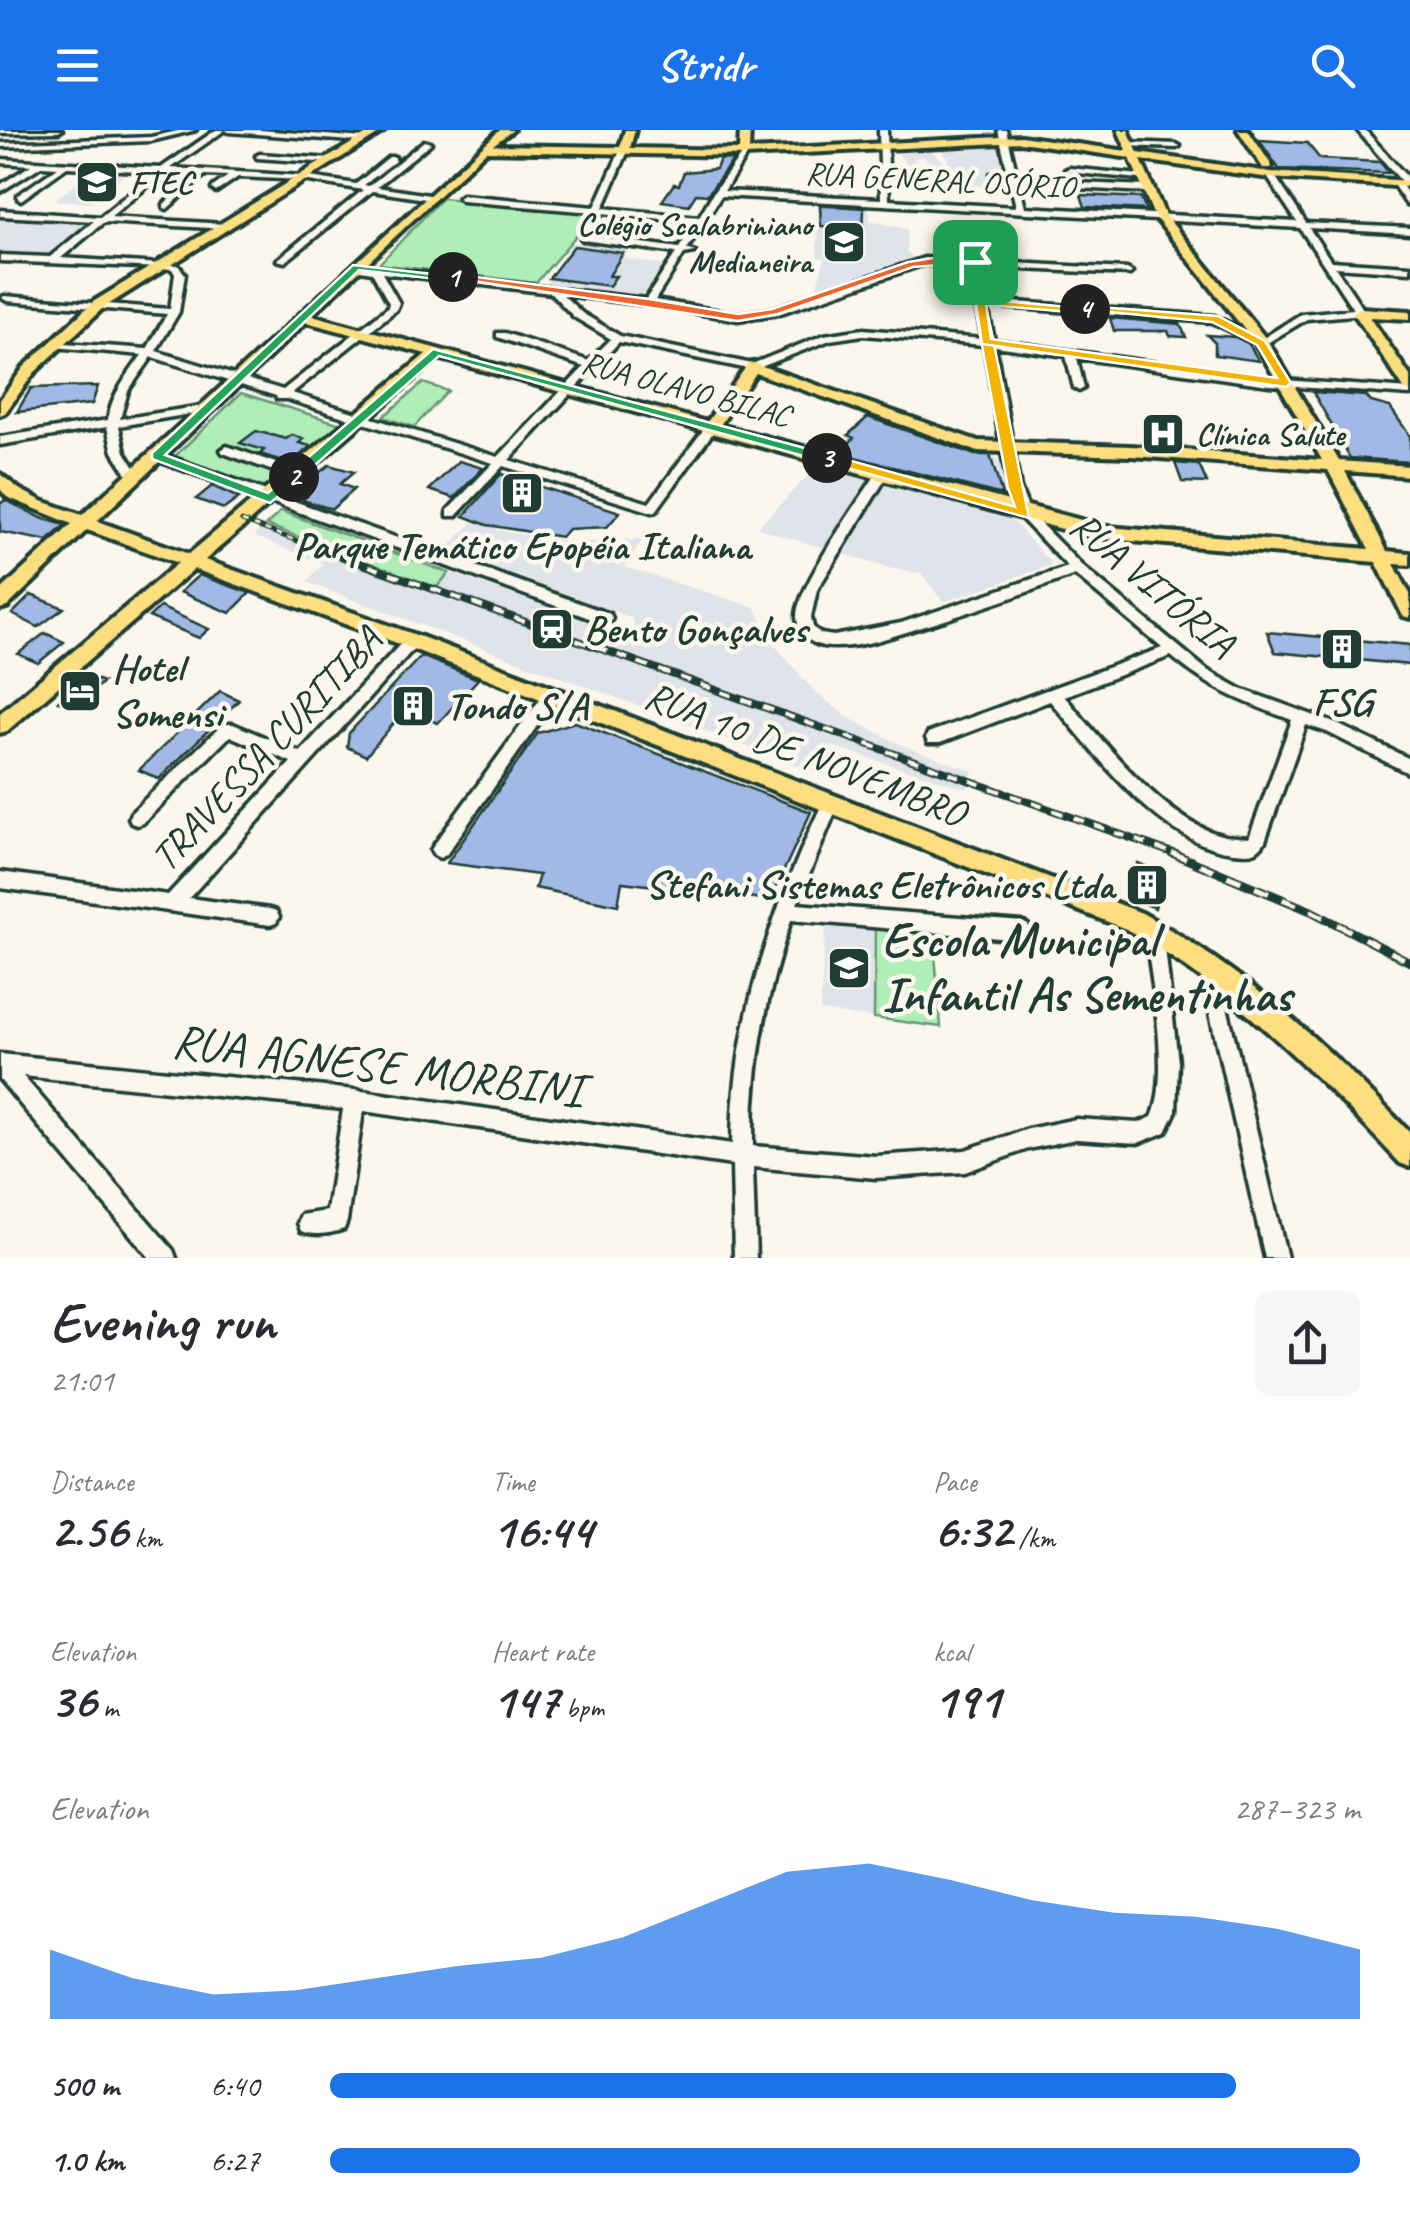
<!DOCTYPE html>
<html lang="en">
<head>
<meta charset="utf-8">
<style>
	:root { --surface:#fff; --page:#f7f7f7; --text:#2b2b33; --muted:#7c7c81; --accent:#1a73e8 }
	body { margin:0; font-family:Caveat,sans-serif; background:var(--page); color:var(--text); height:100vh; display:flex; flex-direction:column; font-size:38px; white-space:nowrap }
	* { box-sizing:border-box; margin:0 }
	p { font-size:32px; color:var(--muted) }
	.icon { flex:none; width:55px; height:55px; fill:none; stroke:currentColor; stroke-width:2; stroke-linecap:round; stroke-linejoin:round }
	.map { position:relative; height:1128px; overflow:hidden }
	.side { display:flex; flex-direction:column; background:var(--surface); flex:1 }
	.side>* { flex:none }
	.pin { position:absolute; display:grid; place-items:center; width:85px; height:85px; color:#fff; margin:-42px; border-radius:20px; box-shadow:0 5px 15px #0006 }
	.km { position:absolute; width:50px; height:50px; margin:-25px; border-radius:50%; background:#222; color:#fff; font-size:28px; line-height:50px; text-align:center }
	.round { display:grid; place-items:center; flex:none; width:105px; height:105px; border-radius:15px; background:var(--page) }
	.headline { display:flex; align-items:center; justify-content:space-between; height:170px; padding:0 50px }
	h1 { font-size:55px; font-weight:800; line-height:75px }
	.stats { display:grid; grid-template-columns:repeat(3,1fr); gap:15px; height:170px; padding:10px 50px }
	.stats div { display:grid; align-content:center }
	.stats b { font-size:50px; font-weight:800 }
	.stats small { font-size:28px; font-weight:400 }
	.stats p { font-size:28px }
	.chart { height:280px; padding:20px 50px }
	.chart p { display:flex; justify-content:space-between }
	.chart svg { width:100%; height:180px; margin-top:10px; fill:var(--accent); opacity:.7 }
	ul { padding:0 50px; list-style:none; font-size:32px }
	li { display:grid; grid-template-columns:160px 120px 1fr; align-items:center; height:75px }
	li i { height:25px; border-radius:12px; background:var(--accent) }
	header { display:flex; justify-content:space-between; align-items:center; height:130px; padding:0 50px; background:var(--accent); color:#fff; font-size:45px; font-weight:800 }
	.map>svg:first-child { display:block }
	.built { fill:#e0e4ea }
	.green { fill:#afefb7; stroke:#679676; stroke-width:2.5 }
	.building { fill:#a2b8e6; stroke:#1f3d34; stroke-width:2.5 }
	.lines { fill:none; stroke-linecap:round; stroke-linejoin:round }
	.minor-casing { stroke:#1f3d34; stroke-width:7 }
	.major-casing { stroke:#1f3d34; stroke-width:8 }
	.minor { fill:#fbf7ec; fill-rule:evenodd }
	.major { fill:#fddf80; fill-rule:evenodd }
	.rail-far2-casing { stroke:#1f3d34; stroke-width:5 }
	.rail-far1-casing { stroke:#1f3d34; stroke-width:8 }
	.rail-casing { stroke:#1f3d34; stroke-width:9 }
	.rail-far2 { stroke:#fbf7ec; stroke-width:2.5; stroke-dasharray:6; stroke-linecap:butt }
	.rail-far1 { stroke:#fbf7ec; stroke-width:4; stroke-dasharray:11; stroke-linecap:butt }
	.rail { stroke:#fbf7ec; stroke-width:5; stroke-dasharray:15; stroke-linecap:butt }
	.split-1 { fill:#f0652b; stroke:#fff; stroke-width:2.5 }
	.split-2 { fill:#22a559; stroke:#fff; stroke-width:2.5 }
	.split-3 { fill:#22a559; stroke:#fff; stroke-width:2.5 }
	.split-4 { fill:#f5b400; stroke:#fff; stroke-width:2.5 }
	.split-5 { fill:#f5b400; stroke:#fff; stroke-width:2.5 }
	.labels { text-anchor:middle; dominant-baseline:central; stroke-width:9; stroke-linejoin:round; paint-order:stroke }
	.far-street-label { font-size:32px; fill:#1f3d34; stroke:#fbf7ec }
	.far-poi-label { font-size:32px; font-weight:bold; fill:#1f3d34; stroke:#fbf7ec; text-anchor:start }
	.poi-label { font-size:40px; font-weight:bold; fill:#1f3d34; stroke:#fbf7ec; text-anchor:start }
	.street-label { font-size:40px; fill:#1f3d34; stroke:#fbf7ec }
	.near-poi-label { font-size:48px; font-weight:bold; fill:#1f3d34; stroke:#fbf7ec; text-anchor:start }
	.near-street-label { font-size:48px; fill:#1f3d34; stroke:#fbf7ec }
</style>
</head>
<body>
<header><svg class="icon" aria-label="menu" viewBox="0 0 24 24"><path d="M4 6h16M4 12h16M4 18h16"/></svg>Stridr<svg class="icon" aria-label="search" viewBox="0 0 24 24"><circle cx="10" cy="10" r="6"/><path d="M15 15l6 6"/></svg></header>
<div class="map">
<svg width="1410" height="1128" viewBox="0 0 1410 1128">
	<rect width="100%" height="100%" fill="#fbf7ec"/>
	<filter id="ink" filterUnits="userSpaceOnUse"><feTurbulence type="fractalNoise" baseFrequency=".01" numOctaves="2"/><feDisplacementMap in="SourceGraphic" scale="20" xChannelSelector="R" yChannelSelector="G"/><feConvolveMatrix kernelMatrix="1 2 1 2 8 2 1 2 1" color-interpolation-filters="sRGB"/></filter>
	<g filter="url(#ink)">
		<g class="built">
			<polygon points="966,14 1000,16 1011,41 988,40 992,56 967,55 963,41 950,40 959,55 946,57 925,27 913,28 923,41 911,42 898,23 931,21 948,34 947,26 957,26 944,25 939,17 972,21"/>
			<polygon points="91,43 124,45 103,62 106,64 89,73 54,70"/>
			<polygon points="818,74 869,76 870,90 907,99 907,122 920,134 812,172 825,128 817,127"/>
			<polygon points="0,87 85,94 49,125 0,123"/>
			<polygon points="572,112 628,120 624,128 666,136 645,168 545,155"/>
			<polygon points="870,281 995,327 1001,336 1009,387 1053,435 943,472 921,443 892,439 757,398"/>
			<polygon points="281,381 599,496 589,510 617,520 634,495 632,488 445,420 473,392 506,402 573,412 643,409 624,437 755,477 774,514 812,559 847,587 904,616 973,641 967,659 827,615 815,642 306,452 323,434 254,406"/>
			<polygon points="826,789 875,795 874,888 820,881"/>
		</g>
		<g class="green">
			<polygon points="442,68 595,83 536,153 379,134"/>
			<polygon points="423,253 448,261 414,297 383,287"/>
			<polygon points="241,263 344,295 264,360 173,328"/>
			<polygon points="281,381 449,443 436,458 266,395"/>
			<polygon points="875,795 933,801 941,897 874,888"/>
		</g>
		<g class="building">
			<polygon points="1259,10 1307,13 1320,29 1380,32 1389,43 1279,39"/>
			<polygon points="720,29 733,30 707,65 696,64 689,75 662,71 674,54 679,55 684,42 716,39"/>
			<polygon points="1081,65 1141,68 1146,80 1085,77"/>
			<polygon points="820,75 864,78 863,102 821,96"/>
			<polygon points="574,116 623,123 609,146 616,146 609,156 549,148"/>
			<polygon points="1110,188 1180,194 1186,207 1170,206 1168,201 1114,201"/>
			<polygon points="1207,205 1235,207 1249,214 1259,231 1215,225 1215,213"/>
			<polygon points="98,256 92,274 17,282 31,258"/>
			<polygon points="1313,262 1366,266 1371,272 1390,277 1410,306 1410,332 1350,328"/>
			<polygon points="868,287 975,325 990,325 1002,365 839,323 854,308 848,305"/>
			<polygon points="256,301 286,309 292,305 304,309 299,313 311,316 291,333 279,330 260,324 264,320 240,313"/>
			<polygon points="459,331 483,338 454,368 429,360"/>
			<polygon points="1175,333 1199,335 1207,353 1182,352"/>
			<polygon points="329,335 354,342 340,354 354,359 332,379 302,370 307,366 295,362"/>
			<polygon points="501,344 620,382 607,397 568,399 561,407 487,395 464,386"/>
			<polygon points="212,356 239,368 224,379 196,369"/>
			<polygon points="5,370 44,389 65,395 48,411 0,402 0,374"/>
			<polygon points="199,445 250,463 230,483 180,462"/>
			<polygon points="31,465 64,478 38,497 12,484"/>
			<polygon points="160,477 209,499 199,508 149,487"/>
			<polygon points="1267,502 1410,515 1410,535 1275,522"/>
			<polygon points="45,503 64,512 38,533 18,524"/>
			<polygon points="421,526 478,549 438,593 405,580 366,626 347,617 349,603"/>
			<polygon points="87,546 103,552 74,577 58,571"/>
			<polygon points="220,561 239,570 159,649 139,640"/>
			<polygon points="575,592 811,682 770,770 622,752 618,775 535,758 539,745 447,733 538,603"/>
			<polygon points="1138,733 1162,743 1155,778 1131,768"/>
		</g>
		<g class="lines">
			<g class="minor-casing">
				<g id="minor">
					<polygon points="0,0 62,0 58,2 0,3"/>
					<polygon points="182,0 196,0 151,11 0,17 0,13 151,7"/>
					<path d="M216,0H225L171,38L303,46L356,54L389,27H395V31L364,55L369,56L424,11L431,13L377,57L429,65L433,68L432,70L372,61L285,132L277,130L363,60L303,50L238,47L216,62L212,59L213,57L228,46L205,45L167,79L164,78V74L196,44L164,43L110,87L225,94L229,97L228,99L104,92L61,128L178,135L185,144L179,182L156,221L283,260L388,177L389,173L372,142L354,139V135L646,169L676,123L583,110L581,108L593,82L462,71L458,68L462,65L595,77L620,21L624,19L628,21L603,78L699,87L713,63L744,21L748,23L724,61L881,69L879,0H887L888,41L925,42L929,44L925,46H888L889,70L1016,77L998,0H1006L1025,77L1297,92L1266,45L1270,43H1273L1306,93L1410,98V104L1309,98L1331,131L1410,136V142L1335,137L1365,182L1364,184L1307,189L1262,216L1212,192L987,176L994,210L1269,249L1410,259V265L1269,255L1077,228L1084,258L1079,261L1074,258L1066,226L995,216L1020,358L1030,383L1082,436L1207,540L1241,559L1337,594L1410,629V644L1327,602L1306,595L1265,711C1257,726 1248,723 1233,722C1159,714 1096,623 1050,571L940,613H928L926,608L928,603L1162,518L1075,445C1022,464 969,483 916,499C890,507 860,518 833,517C815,517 797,507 797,486C797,457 860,369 879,340L883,339L889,343L817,460L811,487L813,497L821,504L834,506L901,493L1068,437L1018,385L1008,358L984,215L863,205L830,210L753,240L619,212L509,330L649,373L707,295H715L717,297L656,381L652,382L503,336L456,386H448V380L493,333L286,269H277L276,266L152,227L128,261L120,289L208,275L214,278L208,281L119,296L125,322L141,347L139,350H131L113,322L107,297L0,315V307L108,290C111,265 128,245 142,225L54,217L50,216V212L147,219L167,184L7,171L2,168L4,166L170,179L175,144L172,139L162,138L0,131V125L50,127L94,91L0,86V80L100,87L155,42L67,37L21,70L18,69V65L58,37L41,36L0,62V55L31,35L0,33V29L161,38ZM721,66L1300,98L1353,179L1301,184L1262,209L1214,186L986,170L981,137L1130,144L1132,142L1127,139L924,128L772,179L738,184L655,170L684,124L695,122L687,119L701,98L705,101L709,98L705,91ZM601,83L693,92H696L679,118L591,106ZM925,134L971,136L975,172L983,209L863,199L824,205L752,234L620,206L582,183L563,165L649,175L738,190L778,184ZM382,143L551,163L574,187L611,209L589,231L505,203H497V207L584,237L498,327L292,263L396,180L399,173ZM1171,526C1211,560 1244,572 1292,590L1249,708C1241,707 1232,707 1225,706C1165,693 1103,610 1064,566Z"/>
					<polygon points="225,0 260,0 364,8 368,10 364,12 229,2"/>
					<polygon points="1357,0 1365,0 1407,47 1407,51 1401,51"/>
					<polygon points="1128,12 1176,14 1180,16 1176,18 1125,16 1125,12"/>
					<polygon points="260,24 331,29 335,31 331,33 257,28 256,26"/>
					<polygon points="1069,38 1140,45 1144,47 1140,49 1066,42 1065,40"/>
					<polygon points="991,44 1003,44 1006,52 1002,54 993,53"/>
					<polygon points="1393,51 1399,51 1410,67 1410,76 1407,75 1392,53"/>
					<polygon points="1079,53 1146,56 1150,59 1146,62 1076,58 1075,56"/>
					<polygon points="227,316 301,342 303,345 301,348 293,348 223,323 221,320"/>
					<polygon points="157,322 610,484 612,488 610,492 600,492 153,329 151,326"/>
					<polygon points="412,506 419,511 417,515 189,768 270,779 276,781 279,787 276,793 270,795 0,758 0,742 168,765 291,632 230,606 143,693 137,695 131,693 129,688 131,683 223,594 233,594 300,622 407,507"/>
					<polygon points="551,559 556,561 559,565 556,569 446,725 440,728 434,725 431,720 434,715 546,561"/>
					<path d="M830,668L836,670L838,675L797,774L1022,792L1028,795L1031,801L1028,807L1022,810L791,790C766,863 752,938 753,1016L876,1026L965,1020L1028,999L1076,989L1138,993L1152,987C1171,946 1151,847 1145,801L1148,795L1154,792L1160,795L1163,801L1178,932L1176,981L1166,1002L1138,1013L1076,1009L1028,1019L965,1042L876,1048L753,1037L756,1128H734L732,1035L363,981L347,1091L344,1099C331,1104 314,1106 301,1101L298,1093L301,1085L327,1081L343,979L23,946L173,1120L176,1128H150L0,950V924L355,960L732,1014C733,892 772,779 824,670Z"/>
					<polygon points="1209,830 1216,833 1218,839 1287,1128 1265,1128 1200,839 1202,833"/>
				</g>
			</g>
			<g class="major-casing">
				<g id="major">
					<polygon points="373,0 385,0 103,178 34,243 5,283 0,285 0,270 24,237 93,172"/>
					<path d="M500,0H513L493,15L620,17L625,0H635L630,18L739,20L740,0H750L749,20L1021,6L1127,21L1118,0H1128L1138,23L1270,42L1410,51V57L1270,48L1141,30L1165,85L1267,210L1339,331L1410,336V346L1345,341L1387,421L1410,423V435L1394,434L1410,464V488L1403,486L1376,432L1108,409L1072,402L438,228L205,430L419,506L1142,783C1246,841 1329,917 1410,1003V1037L1400,1033C1317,943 1232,860 1126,799L405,516L194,439L7,601L0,603V583L178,433L87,400L7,477L0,479V461L72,394L7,367L0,359V344L19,359L42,371L82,385ZM1021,12L1130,28L1154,86L1256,214L1322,330L1131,316L978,311L753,233L748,234L707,292L312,185L486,21L744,26ZM306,192L426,224L189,424L97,391ZM756,243L976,321L1131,326L1328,340L1369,419L1108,397L720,295Z"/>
					<polygon points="1238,0 1248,0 1272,36 1271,38 1263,38"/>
					<polygon points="1360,178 1410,181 1410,189 1370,187 1410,246 1410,261 1405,260 1353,182"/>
				</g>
			</g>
			<use href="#minor" class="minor"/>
			<use href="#major" class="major"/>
			<g class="rail-far2-casing">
				<polyline id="rail-far2" points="242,391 314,417"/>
			</g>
			<g class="rail-far1-casing">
				<polyline id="rail-far1" points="307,414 1178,725"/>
			</g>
			<g class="rail-casing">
				<polyline id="rail" points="1172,723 1311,781 1410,832"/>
			</g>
			<use href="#rail-far2" class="rail-far2"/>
			<use href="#rail-far1" class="rail-far1"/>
			<use href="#rail" class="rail"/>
		</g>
	</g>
	<polygon class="split-1" points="940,127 980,132 913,137 778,184 738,191 447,147 453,144 649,169 738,184 772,179 908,132"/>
	<polygon class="split-2" points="353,135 458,147 453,151 359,140 165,325 268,363 289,344 298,344 298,350 270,373 152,329 152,323"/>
	<polygon class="split-3" points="433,219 831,325 833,328 822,331 439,226 298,350 289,350 289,344"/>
	<polygon class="split-4" points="980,169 1090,179 1085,183 986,175 1029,388 822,331 822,325 827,324 1015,377 1008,358 974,172"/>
	<polygon class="split-5" points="975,129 980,132 991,209 1277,248 1257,215 1212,192 1079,179 1085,176 1218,186 1265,211 1291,253 1286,257 982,214 970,132"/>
	<defs>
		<g id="university-square" transform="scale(2.25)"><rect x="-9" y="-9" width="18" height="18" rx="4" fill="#1f3d34" stroke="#fbf7ec"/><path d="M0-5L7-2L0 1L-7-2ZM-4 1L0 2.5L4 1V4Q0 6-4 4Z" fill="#fff"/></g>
		<g id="school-square" transform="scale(2.25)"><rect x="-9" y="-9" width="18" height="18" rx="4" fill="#1f3d34" stroke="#fbf7ec"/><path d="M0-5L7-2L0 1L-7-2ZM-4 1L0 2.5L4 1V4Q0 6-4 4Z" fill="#fff"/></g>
		<g id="hospital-square" transform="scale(2.25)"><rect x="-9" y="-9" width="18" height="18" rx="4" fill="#1f3d34" stroke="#fbf7ec"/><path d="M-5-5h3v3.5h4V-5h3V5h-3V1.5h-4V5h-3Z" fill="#fff"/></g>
		<g id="building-square" transform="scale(2.25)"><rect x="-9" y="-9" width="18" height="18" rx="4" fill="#1f3d34" stroke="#fbf7ec"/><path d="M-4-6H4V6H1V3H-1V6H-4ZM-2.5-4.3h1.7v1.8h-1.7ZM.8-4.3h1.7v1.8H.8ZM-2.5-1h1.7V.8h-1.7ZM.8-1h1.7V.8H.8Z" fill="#fff"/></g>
		<g id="station-square" transform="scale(2.25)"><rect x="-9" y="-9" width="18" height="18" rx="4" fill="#1f3d34" stroke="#fbf7ec"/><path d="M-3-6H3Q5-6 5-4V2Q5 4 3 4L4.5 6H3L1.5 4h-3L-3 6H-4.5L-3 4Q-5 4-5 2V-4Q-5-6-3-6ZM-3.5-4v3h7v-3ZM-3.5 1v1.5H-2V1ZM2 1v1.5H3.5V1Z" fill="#fff"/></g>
		<g id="hotel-square" transform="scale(2.25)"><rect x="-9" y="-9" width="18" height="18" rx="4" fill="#1f3d34" stroke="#fbf7ec"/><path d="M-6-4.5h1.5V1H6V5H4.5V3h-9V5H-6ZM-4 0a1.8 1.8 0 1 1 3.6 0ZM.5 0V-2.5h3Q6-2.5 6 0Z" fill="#fff"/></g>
	</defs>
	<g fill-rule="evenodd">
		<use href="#university-square" x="97" y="52"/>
		<use href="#school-square" x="844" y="112"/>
		<use href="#hospital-square" x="1163" y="304"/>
		<use href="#building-square" x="522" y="363"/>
		<use href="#station-square" x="552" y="499"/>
		<use href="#building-square" x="1342" y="519"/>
		<use href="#hotel-square" x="80" y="561"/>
		<use href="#building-square" x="413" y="576"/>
		<use href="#building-square" x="1147" y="755"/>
		<use href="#school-square" x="849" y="838"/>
	</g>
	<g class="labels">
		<g class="far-street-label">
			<text transform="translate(940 50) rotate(3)">RUA GENERAL OSÓRIO</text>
			<text transform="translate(686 259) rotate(15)">RUA OLAVO BILAC</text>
		</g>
		<g class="far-poi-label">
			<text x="130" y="52">FTEC</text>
			<text x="812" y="94" text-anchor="end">Colégio Scalabriniano<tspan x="812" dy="37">Medianeira</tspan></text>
			<text x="1196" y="304">Clínica Salute</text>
		</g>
		<g class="poi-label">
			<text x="522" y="416" text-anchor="middle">Parque Temático Epopéia Italiana</text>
			<text x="584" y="499">Bento Gonçalves</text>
			<text x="112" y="538">Hotel<tspan x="112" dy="46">Somensi</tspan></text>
			<text x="1342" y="572" text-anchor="middle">FSG</text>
			<text x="446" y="576">Tondo S/A</text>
			<text x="1114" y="755" text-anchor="end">Stefani Sistemas Eletrônicos Ltda</text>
		</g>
		<g class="street-label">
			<text transform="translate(1153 454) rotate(40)">RUA VITÓRIA</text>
			<text transform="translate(266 619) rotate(-47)">TRAVESSA CURITIBA</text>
			<text transform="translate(805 624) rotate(21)">RUA 10 DE NOVEMBRO</text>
		</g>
		<g class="near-poi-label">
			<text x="882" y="810">Escola Municipal<tspan x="882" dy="55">Infantil As Sementinhas</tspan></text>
		</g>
		<g class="near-street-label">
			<text transform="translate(378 935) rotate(7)">RUA AGNESE MORBINI</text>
		</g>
	</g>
</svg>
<div class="pin" style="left:975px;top:132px;background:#1e9e55"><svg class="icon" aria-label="arrive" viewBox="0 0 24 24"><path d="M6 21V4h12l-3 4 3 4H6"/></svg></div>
<b class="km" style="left:453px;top:147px">1</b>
<b class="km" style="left:294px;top:347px">2</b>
<b class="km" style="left:827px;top:328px">3</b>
<b class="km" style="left:1085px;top:179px">4</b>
</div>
<section class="side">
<div class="headline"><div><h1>Evening run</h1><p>21:01</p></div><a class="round"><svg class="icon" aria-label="share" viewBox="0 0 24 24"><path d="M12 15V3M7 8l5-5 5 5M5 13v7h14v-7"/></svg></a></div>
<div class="stats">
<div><p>Distance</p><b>2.56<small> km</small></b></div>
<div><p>Time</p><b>16:44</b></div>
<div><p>Pace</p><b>6:32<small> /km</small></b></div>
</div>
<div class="stats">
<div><p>Elevation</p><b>36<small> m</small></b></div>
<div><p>Heart rate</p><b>147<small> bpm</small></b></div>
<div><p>kcal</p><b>191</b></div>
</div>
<div class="chart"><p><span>Elevation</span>287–323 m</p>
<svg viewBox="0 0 160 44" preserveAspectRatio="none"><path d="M0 44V27L10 34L20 38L30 37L40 34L50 31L60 29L70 24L80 16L90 8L100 6L110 10L120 15L130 18L140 19L150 22L160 27V44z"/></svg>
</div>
<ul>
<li><b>500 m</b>6:40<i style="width:88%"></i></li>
<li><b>1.0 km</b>6:27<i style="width:100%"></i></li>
</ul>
</section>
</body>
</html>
